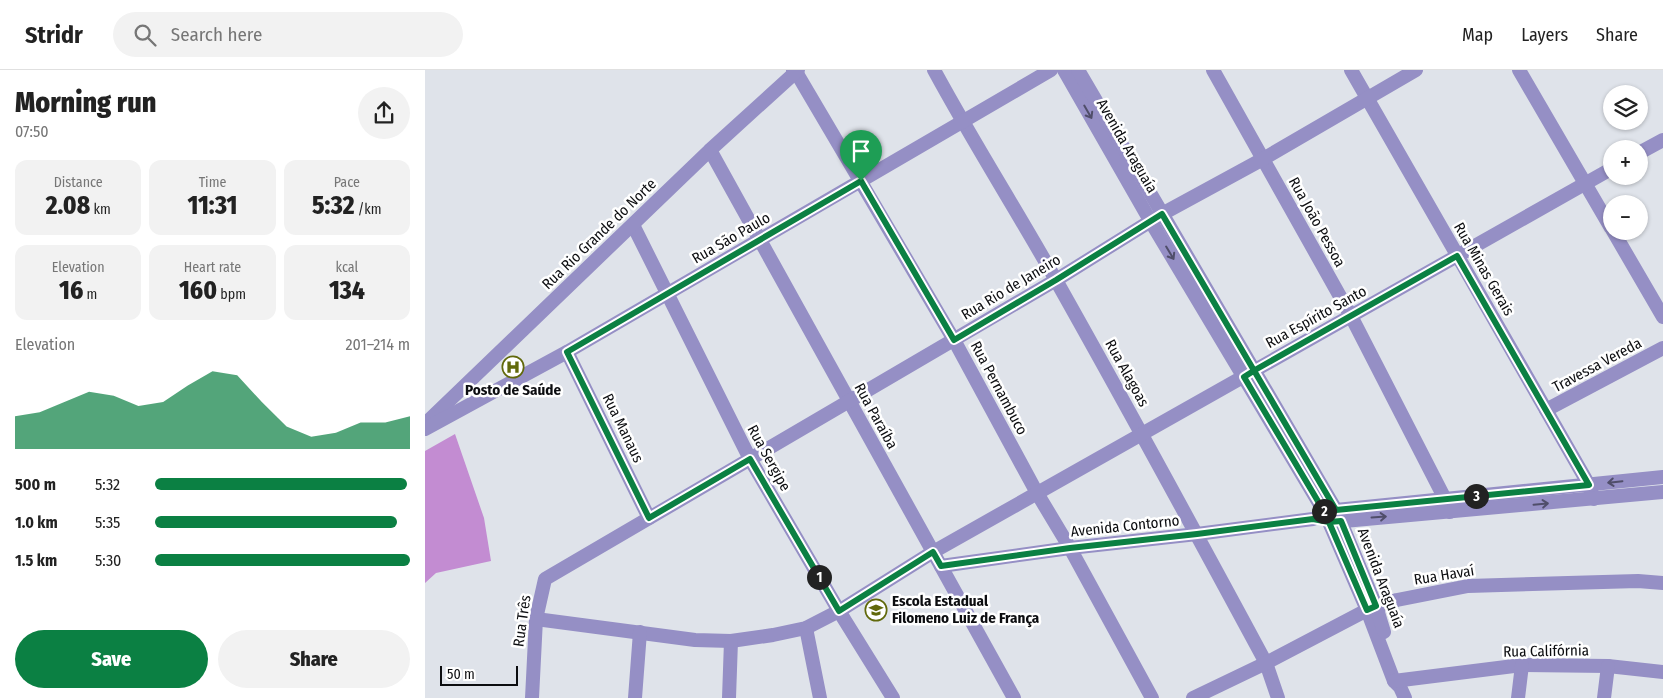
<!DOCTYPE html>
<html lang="en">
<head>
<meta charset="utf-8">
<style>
	:root { --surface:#fff; --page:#f2f2f2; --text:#222; --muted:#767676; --line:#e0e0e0; --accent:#0b8043 }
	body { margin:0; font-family:"Fira Sans Condensed",sans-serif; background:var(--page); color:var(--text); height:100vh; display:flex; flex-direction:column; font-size:19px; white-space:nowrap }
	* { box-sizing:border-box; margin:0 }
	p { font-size:16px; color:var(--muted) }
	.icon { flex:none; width:28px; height:28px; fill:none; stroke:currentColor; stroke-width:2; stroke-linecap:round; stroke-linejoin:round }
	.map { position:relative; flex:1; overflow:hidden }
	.panel { display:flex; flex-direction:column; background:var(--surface); width:425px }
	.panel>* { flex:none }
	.buttons { position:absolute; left:1178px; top:15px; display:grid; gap:10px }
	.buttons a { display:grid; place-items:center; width:45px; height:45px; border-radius:50%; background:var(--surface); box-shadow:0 1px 4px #0004; font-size:25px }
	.scale { position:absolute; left:15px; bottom:12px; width:78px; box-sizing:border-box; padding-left:5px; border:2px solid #0c0d10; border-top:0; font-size:14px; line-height:18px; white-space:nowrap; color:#0c0d10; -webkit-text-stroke:4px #fff; paint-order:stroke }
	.pin { position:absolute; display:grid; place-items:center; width:42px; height:42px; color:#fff; margin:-51px -21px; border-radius:50% 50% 50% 0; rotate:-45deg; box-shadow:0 0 5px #0007 }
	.pin .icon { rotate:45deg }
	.km { position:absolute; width:25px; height:25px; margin:-12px; border-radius:50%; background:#222; color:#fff; font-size:14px; line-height:25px; text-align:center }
	.round { display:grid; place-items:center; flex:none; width:52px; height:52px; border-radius:26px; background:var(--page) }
	.overview { display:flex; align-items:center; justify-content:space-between; height:85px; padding:0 15px }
	h1 { font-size:28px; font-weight:800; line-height:38px }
	.figures { display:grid; grid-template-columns:repeat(3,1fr); gap:8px; height:85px; padding:5px 15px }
	.figures div { display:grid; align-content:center; border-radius:12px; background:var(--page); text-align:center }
	.figures b { font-size:25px; font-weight:800 }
	.figures small { font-size:14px; font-weight:400 }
	.figures p { font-size:14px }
	.chart { height:140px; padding:10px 15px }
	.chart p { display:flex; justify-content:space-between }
	.chart svg { width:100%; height:90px; margin-top:5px; fill:var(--accent); opacity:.7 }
	.cta { display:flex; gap:10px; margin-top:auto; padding:10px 15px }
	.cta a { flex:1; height:58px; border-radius:30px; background:var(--accent); color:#fff; font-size:20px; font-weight:800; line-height:58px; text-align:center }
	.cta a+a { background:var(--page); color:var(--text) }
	ul { padding:0 15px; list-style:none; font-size:16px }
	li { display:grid; grid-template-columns:80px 60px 1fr; align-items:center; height:38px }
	li i { height:12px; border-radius:6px; background:var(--accent) }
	header { display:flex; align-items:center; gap:30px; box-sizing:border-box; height:70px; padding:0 25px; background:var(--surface); border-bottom:1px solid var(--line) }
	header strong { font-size:24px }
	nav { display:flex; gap:28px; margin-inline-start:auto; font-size:18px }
	.search { width:350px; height:45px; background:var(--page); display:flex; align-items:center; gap:12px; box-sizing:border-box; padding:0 18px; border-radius:28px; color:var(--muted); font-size:19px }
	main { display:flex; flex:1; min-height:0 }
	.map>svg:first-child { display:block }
	.forest { fill:#c38cd2 }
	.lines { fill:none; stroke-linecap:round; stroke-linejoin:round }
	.minor { stroke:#958fc5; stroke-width:14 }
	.oneway { stroke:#504e6a }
	.route-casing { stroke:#fff; stroke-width:10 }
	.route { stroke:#0b8043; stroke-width:6 }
	.labels { text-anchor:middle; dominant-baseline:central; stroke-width:5; stroke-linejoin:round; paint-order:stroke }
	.street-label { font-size:15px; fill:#0c0d10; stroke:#fff }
	.poi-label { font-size:15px; font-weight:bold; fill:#0c0d10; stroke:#fff }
</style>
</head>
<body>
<header>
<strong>Stridr</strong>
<div class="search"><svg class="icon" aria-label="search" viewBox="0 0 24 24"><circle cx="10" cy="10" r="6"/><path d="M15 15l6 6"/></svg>Search here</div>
<nav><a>Map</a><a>Layers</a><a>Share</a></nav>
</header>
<main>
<section class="panel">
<div class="overview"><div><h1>Morning run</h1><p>07:50</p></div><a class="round"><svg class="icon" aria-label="share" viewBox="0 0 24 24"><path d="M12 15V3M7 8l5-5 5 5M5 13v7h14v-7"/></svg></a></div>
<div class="figures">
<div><p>Distance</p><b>2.08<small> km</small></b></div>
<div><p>Time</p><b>11:31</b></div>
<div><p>Pace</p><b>5:32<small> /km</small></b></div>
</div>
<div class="figures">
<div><p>Elevation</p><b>16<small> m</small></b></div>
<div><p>Heart rate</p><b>160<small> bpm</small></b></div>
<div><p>kcal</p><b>134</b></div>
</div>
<div class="chart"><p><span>Elevation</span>201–214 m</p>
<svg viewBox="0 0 160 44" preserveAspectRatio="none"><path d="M0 44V28L10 26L20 21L30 16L40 18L50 23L60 21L70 13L80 6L90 8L100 21L110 33L120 38L130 36L140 31L150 31L160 28V44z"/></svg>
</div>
<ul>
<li><b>500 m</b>5:32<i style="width:99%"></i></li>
<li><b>1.0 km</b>5:35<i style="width:95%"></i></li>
<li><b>1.5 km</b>5:30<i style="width:100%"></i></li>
</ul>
<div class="cta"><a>Save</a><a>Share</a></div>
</section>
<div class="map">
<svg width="1238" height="628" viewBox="0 0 1238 628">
	<rect width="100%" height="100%" fill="#dfe3ea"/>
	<polygon class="forest" points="30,364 59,448 66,491 11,503 0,513 0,381"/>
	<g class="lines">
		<g class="minor">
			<polyline points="368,0 371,2 529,270 612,423 645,478 727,628"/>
			<path d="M509,0C548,72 592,141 632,212C703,338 772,465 841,593L853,628"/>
			<polyline points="639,0 726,152 900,443 942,540 969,611 975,617 980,628"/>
			<polyline points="653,0 911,440 951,536 959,562"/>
			<polyline points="788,0 926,246 1020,429 1025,442"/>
			<polyline points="926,0 1164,415 1169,429"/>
			<polyline points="1094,0 1186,158"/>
			<polyline points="285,80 589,628"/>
			<polyline points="1214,83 1238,70"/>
			<polyline points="208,155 325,389 414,541 468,628"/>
			<polyline points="1188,161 1238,247"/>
			<polyline points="142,282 224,448"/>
			<polyline points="1121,340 1238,278"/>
			<polyline points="1,353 285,80 373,0"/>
			<polyline points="0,359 142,282 626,0"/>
			<polyline points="908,452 1238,422"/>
			<polyline points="516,496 645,478 772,464 888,449 911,440 1238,407"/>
			<polyline points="111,549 270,570 306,571 348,565 381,558 414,541 508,482 1186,99"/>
			<polyline points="381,558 395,628"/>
			<polyline points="969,611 1097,595 1183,596 1238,602"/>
			<polyline points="107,628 111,549 120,509 631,210 737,144 838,89 991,0"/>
			<polyline points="210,628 215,562"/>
			<polyline points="304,628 306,571"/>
			<polyline points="768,628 841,593 942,540 972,530 1043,516 1213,511 1238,513"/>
			<polyline points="1093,628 1097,595"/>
			<polyline points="1179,628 1183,596"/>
		</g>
	</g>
	<defs><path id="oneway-shaft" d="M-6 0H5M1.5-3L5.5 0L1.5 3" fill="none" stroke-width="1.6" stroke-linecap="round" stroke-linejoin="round" transform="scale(1.25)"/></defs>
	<g class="oneway">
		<use href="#oneway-shaft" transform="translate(663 42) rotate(60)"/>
		<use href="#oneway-shaft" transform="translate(745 183) rotate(59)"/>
		<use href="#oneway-shaft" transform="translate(1190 412) rotate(174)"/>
		<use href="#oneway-shaft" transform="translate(1116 434) rotate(-5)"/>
		<use href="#oneway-shaft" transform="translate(954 447) rotate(-4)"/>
	</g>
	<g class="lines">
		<g class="route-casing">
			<path id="route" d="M436,111L142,282L224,448L325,389L414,541L508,482L516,496L645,478L772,464L888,449L904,452L916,451L951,536L942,540C928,508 914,475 900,443L819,307L830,300L1032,186L1164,415L911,440L737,144L631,210L529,270L436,111"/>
		</g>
		<use href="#route" class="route"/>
	</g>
	<defs>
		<g id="hospital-ring" transform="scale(1.125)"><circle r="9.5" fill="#fff" stroke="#61690b" stroke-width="1.5"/><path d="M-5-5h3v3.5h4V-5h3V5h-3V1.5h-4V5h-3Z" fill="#61690b"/></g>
		<g id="school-ring" transform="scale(1.125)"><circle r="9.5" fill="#fff" stroke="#61690b" stroke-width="1.5"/><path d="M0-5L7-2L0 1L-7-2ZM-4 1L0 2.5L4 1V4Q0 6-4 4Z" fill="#61690b"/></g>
	</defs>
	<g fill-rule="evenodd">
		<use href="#hospital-ring" x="88" y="297"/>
		<use href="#school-ring" x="451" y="540"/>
	</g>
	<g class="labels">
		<g class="street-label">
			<text transform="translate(702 76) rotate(60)">Avenida Araguaía</text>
			<text transform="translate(892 152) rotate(61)">Rua João Pessoa</text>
			<text transform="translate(174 164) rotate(-44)">Rua Rio Grande do Norte</text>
			<text transform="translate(306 168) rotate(-30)">Rua São Paulo</text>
			<text transform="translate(1059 199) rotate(60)">Rua Minas Gerais</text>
			<text transform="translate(586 217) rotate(-31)">Rua Rio de Janeiro</text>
			<text transform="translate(891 247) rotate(-29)">Rua Espírito Santo</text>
			<text transform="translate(1172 295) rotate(-28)">Travessa Vereda</text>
			<text transform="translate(702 303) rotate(61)">Rua Alagoas</text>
			<text transform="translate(574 318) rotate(62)">Rua Pernambuco</text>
			<text transform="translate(451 346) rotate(61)">Rua Paraíba</text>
			<text transform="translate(198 358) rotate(64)">Rua Manaus</text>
			<text transform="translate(344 388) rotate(61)">Rua Sergipe</text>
			<text transform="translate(700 456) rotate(-6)">Avenida Contorno</text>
			<text transform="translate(1019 505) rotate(-9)">Rua Havaí</text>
			<text transform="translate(956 508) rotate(69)">Avenida Araguaía</text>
			<text transform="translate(97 551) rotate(-82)">Rua Três</text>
			<text transform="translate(1121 581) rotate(-1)">Rua Califórnia</text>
		</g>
		<g class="poi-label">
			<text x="88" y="320">Posto de Saúde</text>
			<text x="467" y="531" text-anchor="start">Escola Estadual<tspan x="467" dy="17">Filomeno Luiz de França</tspan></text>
		</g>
	</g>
</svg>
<div class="buttons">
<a><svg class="icon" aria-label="layers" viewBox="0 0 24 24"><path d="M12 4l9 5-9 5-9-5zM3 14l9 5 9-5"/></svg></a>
<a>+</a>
<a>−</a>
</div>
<div class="scale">50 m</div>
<div class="pin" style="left:436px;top:111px;background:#1e9e55"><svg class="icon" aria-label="arrive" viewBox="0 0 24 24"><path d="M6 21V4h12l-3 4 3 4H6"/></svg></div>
<b class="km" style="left:394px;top:507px">1</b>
<b class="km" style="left:899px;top:441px">2</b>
<b class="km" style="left:1051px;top:426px">3</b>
</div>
</main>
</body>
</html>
